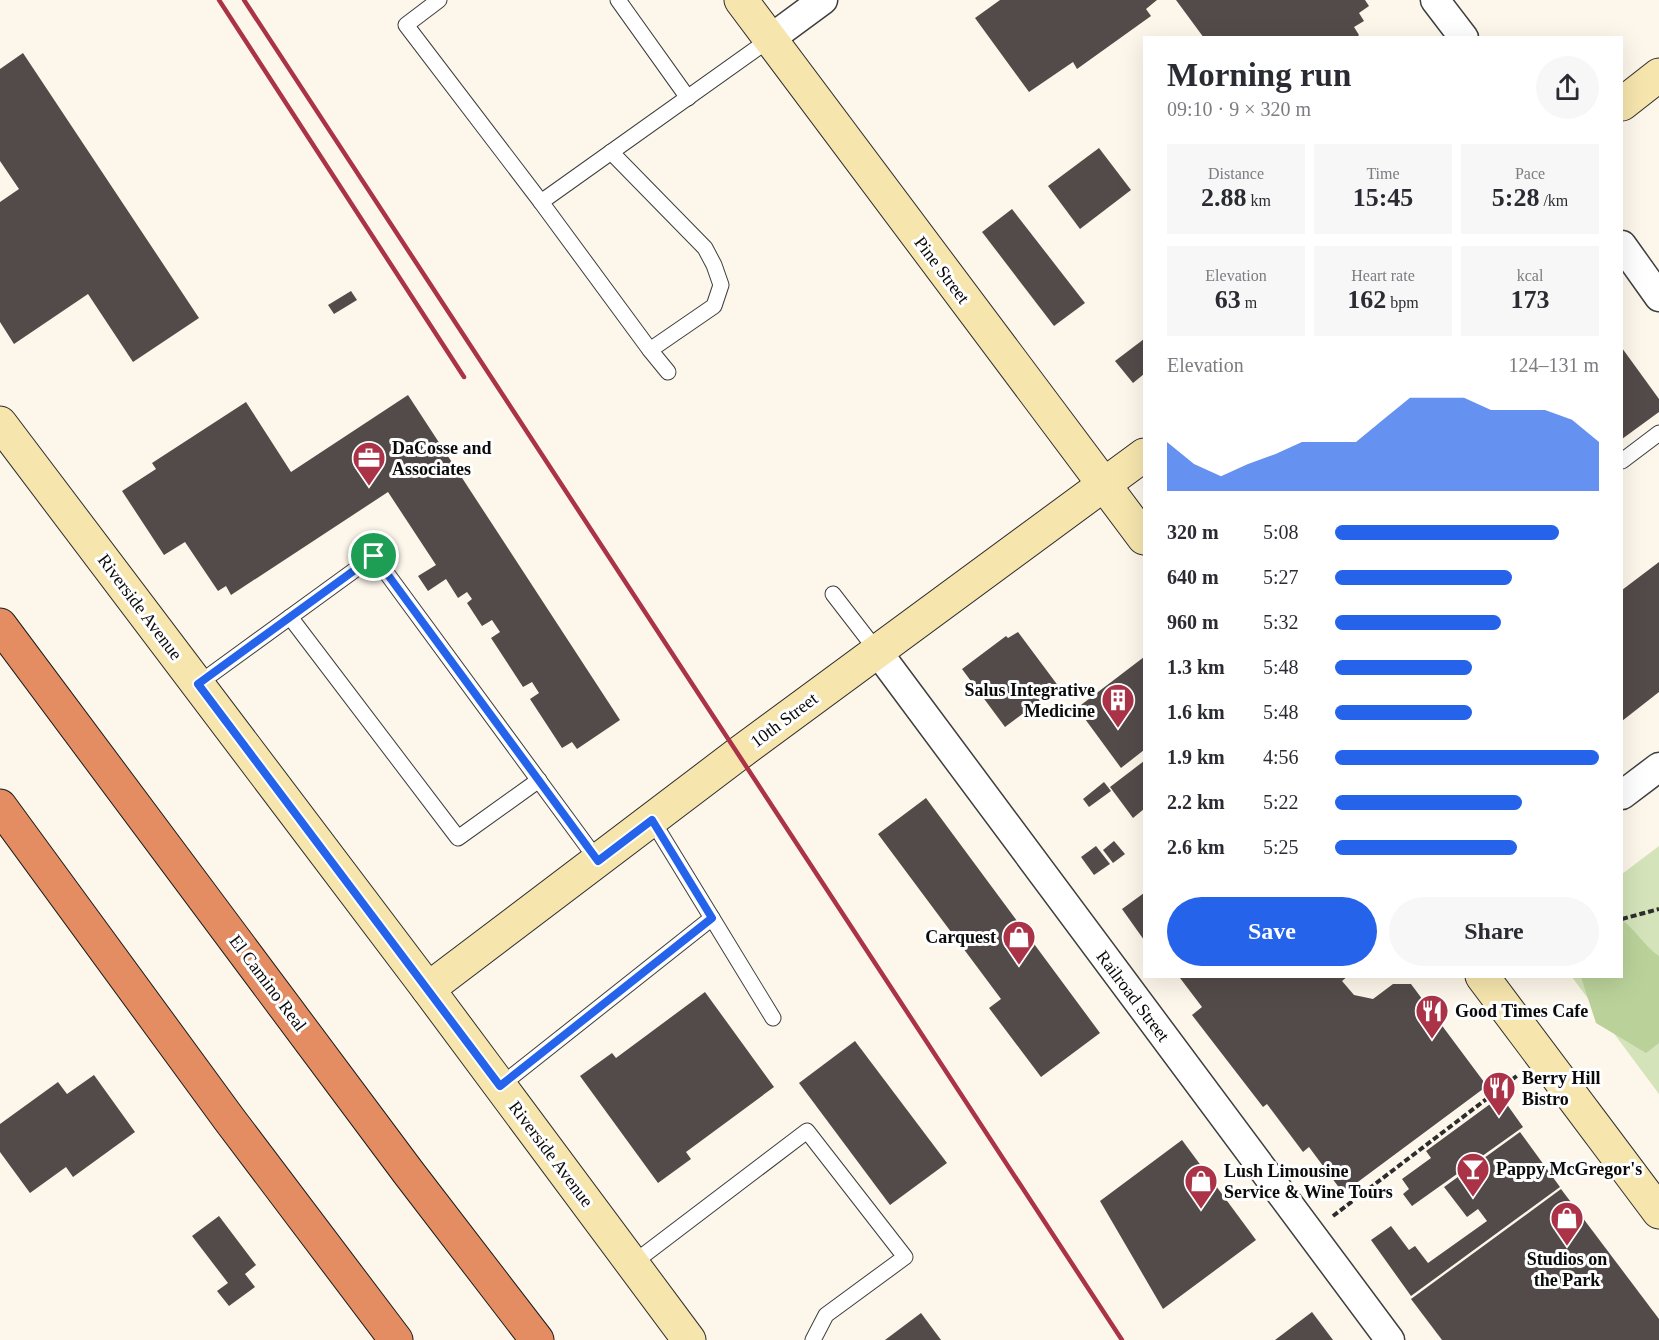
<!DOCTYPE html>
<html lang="en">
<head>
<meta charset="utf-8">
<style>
	:root { --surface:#fff; --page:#f7f7f7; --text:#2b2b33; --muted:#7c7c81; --accent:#2563eb }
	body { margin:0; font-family:"Times New Roman",serif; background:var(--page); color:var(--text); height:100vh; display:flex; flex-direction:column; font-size:22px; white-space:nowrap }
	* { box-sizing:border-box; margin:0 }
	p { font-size:20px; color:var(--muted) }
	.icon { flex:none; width:33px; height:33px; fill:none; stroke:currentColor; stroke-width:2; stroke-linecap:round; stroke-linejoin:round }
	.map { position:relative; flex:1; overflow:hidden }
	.sheet { position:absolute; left:1143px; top:36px; width:480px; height:942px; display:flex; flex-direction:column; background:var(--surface); border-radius:0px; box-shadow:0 6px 24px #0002 }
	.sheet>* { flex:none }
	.pin { position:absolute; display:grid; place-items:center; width:51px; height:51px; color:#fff; margin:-26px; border:3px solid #fff; border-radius:50%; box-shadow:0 2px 6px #0007 }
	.round { display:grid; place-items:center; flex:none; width:63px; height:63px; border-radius:32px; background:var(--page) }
	.headline { display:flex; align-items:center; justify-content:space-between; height:102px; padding:0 24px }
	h1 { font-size:33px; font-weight:700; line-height:45px }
	.stats { display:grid; grid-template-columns:repeat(3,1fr); gap:9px; height:102px; padding:6px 24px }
	.stats div { display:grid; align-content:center; border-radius:0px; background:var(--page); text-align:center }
	.stats b { font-size:26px; font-weight:700 }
	.stats small { font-size:16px; font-weight:400 }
	.stats p { font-size:16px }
	.chart { height:168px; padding:12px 24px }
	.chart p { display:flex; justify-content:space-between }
	.chart svg { width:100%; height:108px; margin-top:6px; fill:var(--accent); opacity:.7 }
	.cta { display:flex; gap:12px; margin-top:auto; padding:12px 24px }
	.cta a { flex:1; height:69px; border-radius:36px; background:var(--accent); color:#fff; font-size:24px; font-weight:700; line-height:69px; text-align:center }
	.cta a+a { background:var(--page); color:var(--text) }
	ul { padding:0 24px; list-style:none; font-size:20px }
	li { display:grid; grid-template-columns:96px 72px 1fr; align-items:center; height:45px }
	li i { height:15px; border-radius:8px; background:var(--accent) }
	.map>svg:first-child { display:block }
	.green { fill:#d4e3b9 }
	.forest { fill:#bad29a }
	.building { fill:#534b49 }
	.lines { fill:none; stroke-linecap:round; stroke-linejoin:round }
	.lane-casing { stroke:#3e3e3e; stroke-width:17 }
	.street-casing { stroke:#3e3e3e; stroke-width:31 }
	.secondary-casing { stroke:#2d2d2d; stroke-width:35 }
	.highway-casing { stroke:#1c1c1c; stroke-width:35 }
	.path { stroke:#2d2d2d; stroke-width:4; stroke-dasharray:6 3; stroke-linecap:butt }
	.lane { stroke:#fff; stroke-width:15 }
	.street { stroke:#fff; stroke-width:28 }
	.secondary { stroke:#f6e5ad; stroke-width:33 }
	.highway { stroke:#e48d62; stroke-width:33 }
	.rail { stroke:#ab3348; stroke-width:4.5 }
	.route-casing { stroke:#fff; stroke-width:12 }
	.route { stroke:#2563eb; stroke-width:8 }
	.labels { text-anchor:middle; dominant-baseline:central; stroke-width:6; stroke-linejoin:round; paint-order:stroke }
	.street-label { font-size:18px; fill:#0b0b0b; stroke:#fff }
	.poi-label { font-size:18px; font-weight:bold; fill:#0b0b0b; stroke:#fff; text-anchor:start }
</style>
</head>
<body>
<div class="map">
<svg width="1659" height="1340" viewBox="0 0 1659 1340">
	<rect width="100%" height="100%" fill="#fdf7eb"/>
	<polygon class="green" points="1659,846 1659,1094 1572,977 1622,976 1622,874"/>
	<path class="forest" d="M1622,920C1636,930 1644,946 1659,956V1043L1646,1053L1596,1023L1581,977L1622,976Z"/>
	<g class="building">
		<polygon points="1000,0 1157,0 1146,9 1151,16 1077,69 1073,62 1029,92 975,18"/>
		<polygon points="1176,0 1365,0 1369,6 1359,13 1364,21 1354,27 1359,35 1356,38 1204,38"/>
		<polygon points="23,53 199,318 133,362 88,294 14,344 0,322 0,202 19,189 0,161 0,69"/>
		<polygon points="1099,148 1131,190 1080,229 1048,186"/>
		<polygon points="1012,209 1085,303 1054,326 982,232"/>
		<polygon points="351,291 357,300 334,314 328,305"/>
		<polygon points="1144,339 1144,374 1133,383 1115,361"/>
		<polygon points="1622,348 1659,399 1659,412 1622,439"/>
		<polygon points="408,395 620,720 577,749 572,742 562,748 530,699 539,693 532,682 523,687 491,638 500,632 492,620 482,626 467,603 472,599 467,592 458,598 446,579 428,591 418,576 436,565 388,492 231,595 226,586 218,591 185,542 164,555 122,491 156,469 152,463 246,402 291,472"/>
		<polygon points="1659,562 1659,692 1622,721 1622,590"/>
		<polygon points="1018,632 1059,687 1005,727 962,669 1006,636 1008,638"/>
		<polygon points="1144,657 1144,750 1121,768 1077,708"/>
		<polygon points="1144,761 1144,809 1133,818 1110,787"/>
		<polygon points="1104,782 1111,791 1089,807 1083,799"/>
		<polygon points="926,798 1100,1033 1041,1077 989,1008 1001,999 878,834"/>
		<polygon points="1114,841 1125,854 1113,863 1103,850"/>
		<polygon points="1096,846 1110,864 1094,875 1081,857"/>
		<polygon points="1144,893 1144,940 1122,909"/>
		<polygon points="1182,976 1348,976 1342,981 1354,995 1373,999 1393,984 1411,984 1487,1086 1343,1193 1309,1147 1303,1152 1267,1104 1263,1107 1192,1015 1202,1007 1180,978"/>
		<polygon points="705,992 774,1087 686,1152 691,1159 658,1183 580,1076 612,1053 616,1058"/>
		<polygon points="855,1041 947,1163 890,1205 799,1083"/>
		<polygon points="94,1075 135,1132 73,1177 66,1167 30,1193 0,1152 0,1124 58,1082 67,1094"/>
		<polygon points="1501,1096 1523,1127 1412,1206 1403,1194 1409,1189 1402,1179 1431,1158 1426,1151"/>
		<polygon points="1520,1132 1560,1187 1411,1296 1371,1240 1391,1226 1409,1250 1415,1246 1428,1263 1487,1221 1478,1209 1467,1217 1444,1187"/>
		<polygon points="1182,1140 1256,1240 1163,1309 1100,1201"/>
		<polygon points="1561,1189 1659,1319 1659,1340 1442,1340 1411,1299"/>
		<polygon points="219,1216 256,1265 245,1274 255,1287 229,1306 217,1291 228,1283 192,1236"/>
		<polygon points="1312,1312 1333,1340 1275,1340"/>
		<polygon points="921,1313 941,1340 885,1340"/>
	</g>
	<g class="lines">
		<g class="lane-casing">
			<g id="lane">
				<polyline points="439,0 406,25 541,202 770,39"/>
				<polyline points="618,0 688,98"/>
				<polyline points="541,202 650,350 714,306 721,285 714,265 705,248 611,152"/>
				<polyline points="650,350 668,372"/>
				<polyline points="1622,461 1659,433"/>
				<polyline points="833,594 877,651"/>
				<polyline points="290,617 458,838 539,780"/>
				<polyline points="198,684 374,556 598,861"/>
				<polyline points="712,918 773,1018"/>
				<polyline points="500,1086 712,918 652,820"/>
				<polyline points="632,1264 807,1131 905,1257 826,1315 813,1340"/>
			</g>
		</g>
		<g class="street-casing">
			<g id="street">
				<polyline points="1435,0 1464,38"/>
				<polyline points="770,39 823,0"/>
				<polyline points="1622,245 1659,297"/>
				<polyline points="877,651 1390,1340"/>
				<polyline points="1622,795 1659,767"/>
			</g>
		</g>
		<g class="secondary-casing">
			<g id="secondary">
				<polyline points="741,0 1144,538"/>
				<polyline points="1622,104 1659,75"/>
				<polyline points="0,423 428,989 689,1340"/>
				<polyline points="1482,976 1659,1212"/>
				<polyline points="428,989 738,754 1144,455"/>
			</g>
		</g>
		<g class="highway-casing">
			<g id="highway">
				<polyline points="0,625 408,1172 537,1340"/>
				<polyline points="0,806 229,1119 396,1340"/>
			</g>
		</g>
		<g class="path">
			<polyline points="1622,919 1659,909"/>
			<polyline points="1333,1216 1518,1075"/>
		</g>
		<use href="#lane" class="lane"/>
		<use href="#street" class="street"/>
		<use href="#secondary" class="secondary"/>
		<use href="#highway" class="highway"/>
		<g class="rail">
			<polyline points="219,0 464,377"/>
			<polyline points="244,0 1122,1340"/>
		</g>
	</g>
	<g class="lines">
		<g class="route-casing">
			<polygon id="route" points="374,556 598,861 652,820 712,918 500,1086 198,684"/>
		</g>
		<use href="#route" class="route"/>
	</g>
	<defs>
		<g id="office-pin" transform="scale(1.725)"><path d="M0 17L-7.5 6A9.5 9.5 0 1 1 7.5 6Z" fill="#ab3348" stroke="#fff"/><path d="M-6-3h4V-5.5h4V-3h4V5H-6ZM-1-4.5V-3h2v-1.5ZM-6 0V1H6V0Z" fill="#fff"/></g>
		<g id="building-pin" transform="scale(1.725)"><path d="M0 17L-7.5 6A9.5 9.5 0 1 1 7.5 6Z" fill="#ab3348" stroke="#fff"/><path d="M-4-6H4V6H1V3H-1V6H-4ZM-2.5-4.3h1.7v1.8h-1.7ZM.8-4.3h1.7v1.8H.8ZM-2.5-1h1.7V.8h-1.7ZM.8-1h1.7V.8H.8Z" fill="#fff"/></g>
		<g id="shop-pin" transform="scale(1.725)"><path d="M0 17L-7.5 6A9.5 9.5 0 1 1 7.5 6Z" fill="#ab3348" stroke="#fff"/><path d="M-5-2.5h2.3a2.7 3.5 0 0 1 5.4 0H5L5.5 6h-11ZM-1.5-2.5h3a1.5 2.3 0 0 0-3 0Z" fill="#fff"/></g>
		<g id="restaurant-pin" transform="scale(1.725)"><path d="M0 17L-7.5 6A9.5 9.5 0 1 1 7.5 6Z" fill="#ab3348" stroke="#fff"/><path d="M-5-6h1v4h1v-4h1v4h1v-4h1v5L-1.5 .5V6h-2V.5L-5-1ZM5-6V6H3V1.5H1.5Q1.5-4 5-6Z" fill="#fff"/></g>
		<g id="bar-pin" transform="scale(1.725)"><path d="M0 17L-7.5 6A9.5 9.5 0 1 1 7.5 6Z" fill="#ab3348" stroke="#fff"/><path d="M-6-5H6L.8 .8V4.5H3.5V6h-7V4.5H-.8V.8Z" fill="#fff"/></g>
	</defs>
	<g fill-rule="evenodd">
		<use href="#office-pin" x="369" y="458"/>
		<use href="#building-pin" x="1118" y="700"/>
		<use href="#shop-pin" x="1019" y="937"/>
		<use href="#restaurant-pin" x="1432" y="1011"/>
		<use href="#restaurant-pin" x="1499" y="1088"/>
		<use href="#bar-pin" x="1473" y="1169"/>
		<use href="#shop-pin" x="1201" y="1181"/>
		<use href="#shop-pin" x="1567" y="1218"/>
	</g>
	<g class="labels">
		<g class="street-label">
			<text transform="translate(942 270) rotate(53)">Pine Street</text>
			<text transform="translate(140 607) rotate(53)">Riverside Avenue</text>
			<text transform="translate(784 720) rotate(-37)">10th Street</text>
			<text transform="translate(268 983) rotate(53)">El Camino Real</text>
			<text transform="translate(1133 996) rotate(53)">Railroad Street</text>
			<text transform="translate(551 1154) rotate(53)">Riverside Avenue</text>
		</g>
		<g class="poi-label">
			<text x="392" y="448">DaCosse and<tspan x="392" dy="21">Associates</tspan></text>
			<text x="1095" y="690" text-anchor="end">Salus Integrative<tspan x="1095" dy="21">Medicine</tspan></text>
			<text x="996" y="937" text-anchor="end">Carquest</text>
			<text x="1455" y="1011">Good Times Cafe</text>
			<text x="1522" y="1078">Berry Hill<tspan x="1522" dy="21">Bistro</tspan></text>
			<text x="1496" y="1169">Pappy McGregor's</text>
			<text x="1224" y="1171">Lush Limousine<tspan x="1224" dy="21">Service &amp; Wine Tours</tspan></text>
			<text x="1567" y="1259" text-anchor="middle">Studios on<tspan x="1567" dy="21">the Park</tspan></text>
		</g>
	</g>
</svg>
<div class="pin" style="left:374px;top:556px;background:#1e9e55"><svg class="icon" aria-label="arrive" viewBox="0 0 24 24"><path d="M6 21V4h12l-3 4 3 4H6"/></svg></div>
<section class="sheet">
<div class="headline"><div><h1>Morning run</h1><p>09:10 · 9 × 320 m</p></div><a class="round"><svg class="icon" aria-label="share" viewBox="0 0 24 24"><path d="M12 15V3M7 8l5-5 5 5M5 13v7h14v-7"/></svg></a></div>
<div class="stats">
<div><p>Distance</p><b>2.88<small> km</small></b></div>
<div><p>Time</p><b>15:45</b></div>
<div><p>Pace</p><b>5:28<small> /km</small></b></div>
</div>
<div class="stats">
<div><p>Elevation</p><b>63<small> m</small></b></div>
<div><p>Heart rate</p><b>162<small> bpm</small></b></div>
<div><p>kcal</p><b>173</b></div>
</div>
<div class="chart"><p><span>Elevation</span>124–131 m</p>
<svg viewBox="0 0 160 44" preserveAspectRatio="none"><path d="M0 44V24L10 33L20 38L30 33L40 29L50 24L60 24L70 24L80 15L90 6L100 6L110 6L120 11L130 11L140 11L150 15L160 24V44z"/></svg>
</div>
<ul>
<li><b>320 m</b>5:08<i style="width:85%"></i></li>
<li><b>640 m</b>5:27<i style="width:67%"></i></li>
<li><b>960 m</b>5:32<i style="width:63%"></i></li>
<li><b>1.3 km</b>5:48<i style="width:52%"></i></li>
<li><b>1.6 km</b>5:48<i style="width:52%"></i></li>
<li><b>1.9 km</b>4:56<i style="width:100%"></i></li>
<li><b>2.2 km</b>5:22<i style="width:71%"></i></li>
<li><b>2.6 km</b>5:25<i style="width:69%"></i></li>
</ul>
<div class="cta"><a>Save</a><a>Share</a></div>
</section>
</div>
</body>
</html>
